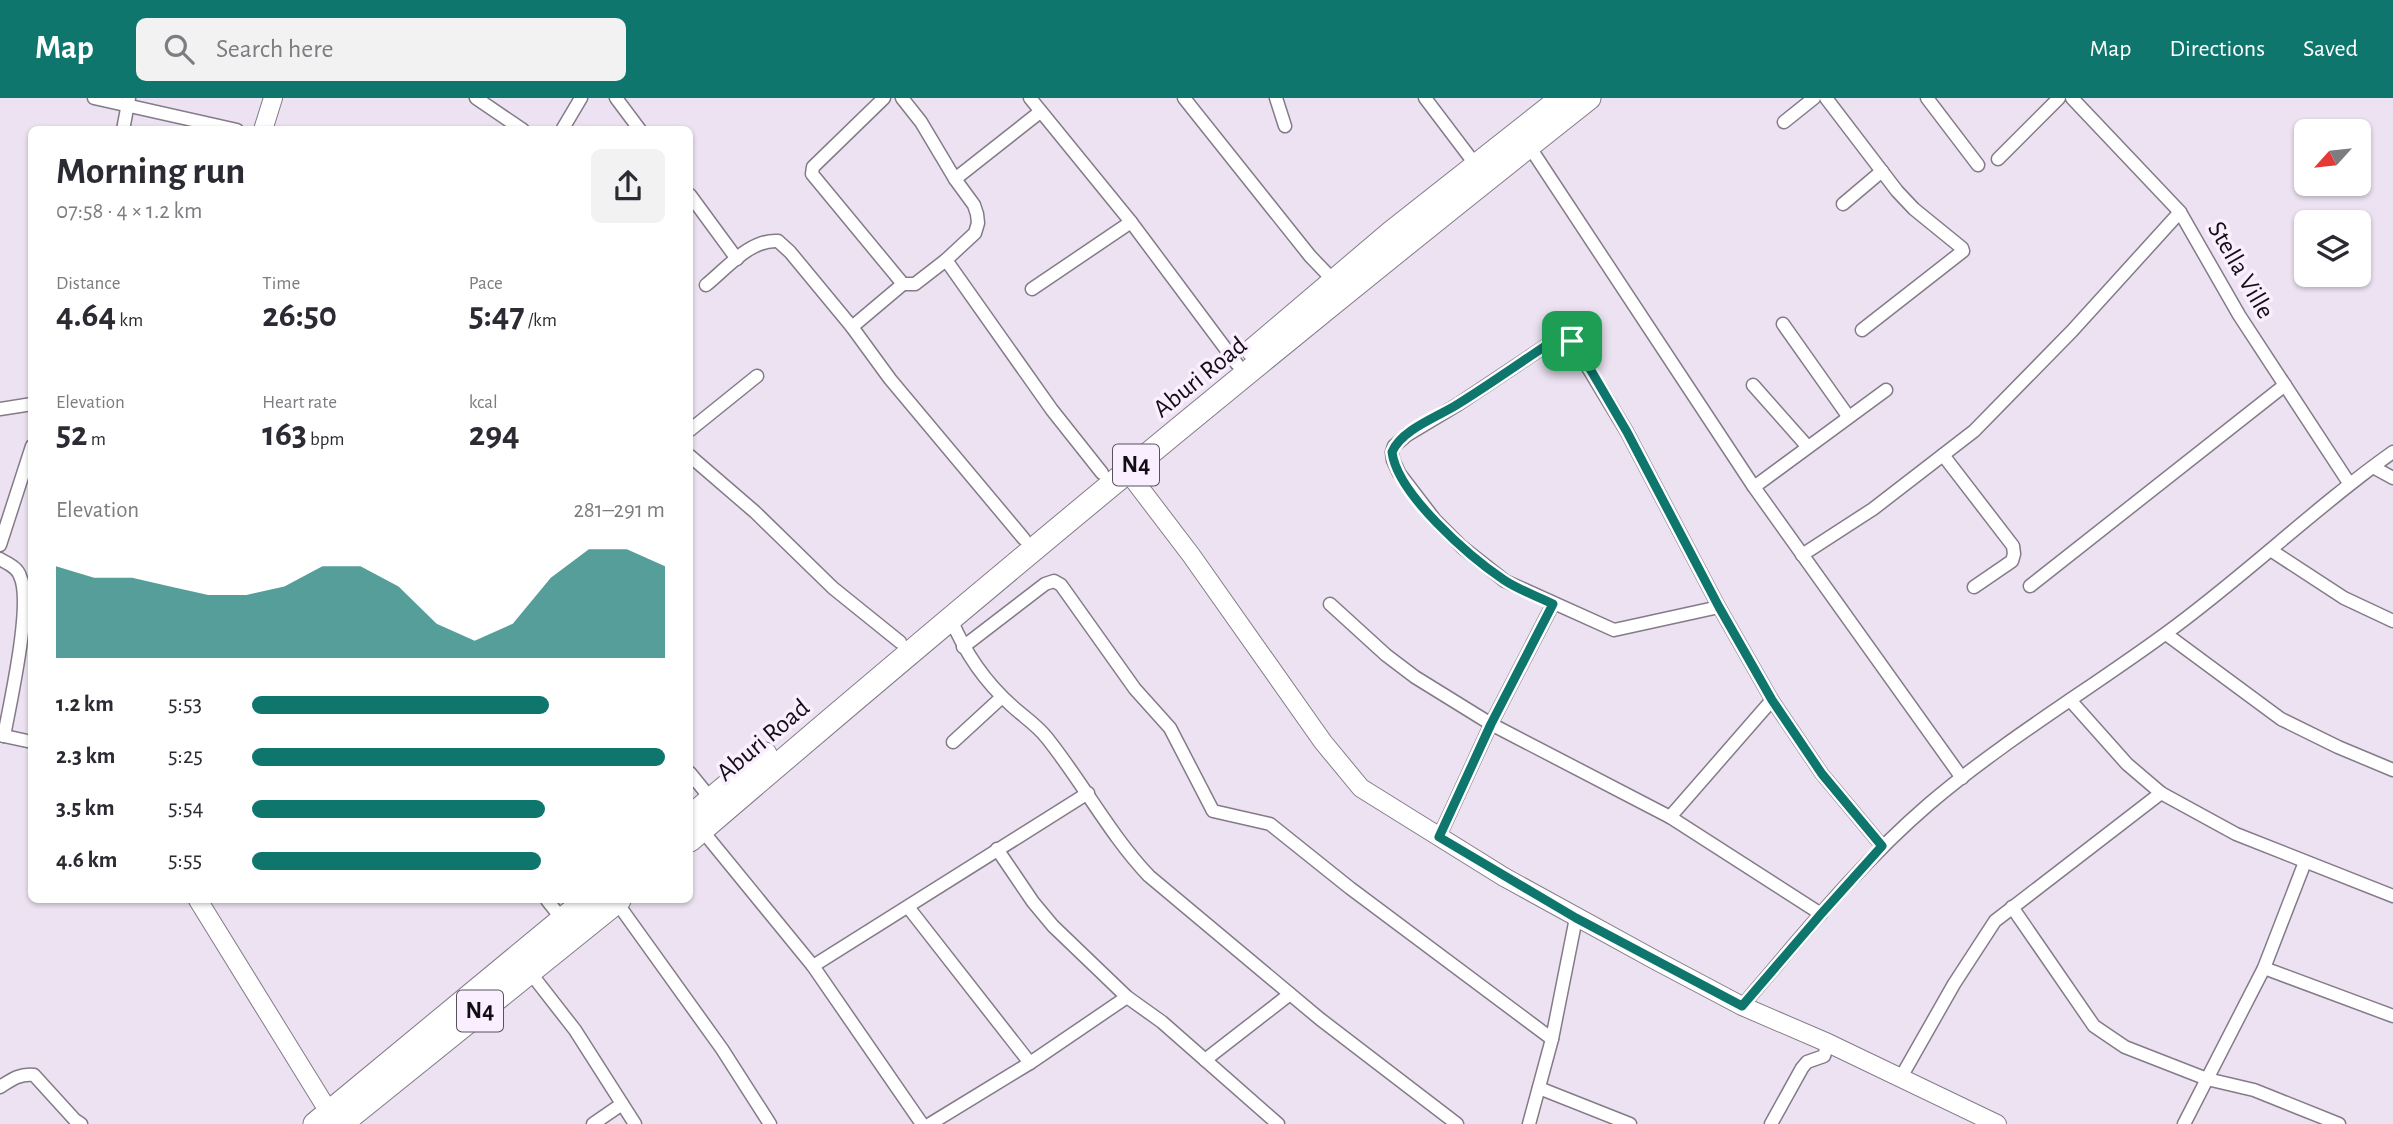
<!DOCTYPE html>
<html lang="en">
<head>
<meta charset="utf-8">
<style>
	:root { --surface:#fff; --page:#f2f2f3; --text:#2b2b33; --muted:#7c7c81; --accent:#0f766e }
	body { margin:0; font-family:"Alegreya Sans",sans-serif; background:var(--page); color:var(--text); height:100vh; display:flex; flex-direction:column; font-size:26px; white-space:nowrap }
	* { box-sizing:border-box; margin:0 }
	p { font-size:23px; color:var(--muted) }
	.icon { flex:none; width:38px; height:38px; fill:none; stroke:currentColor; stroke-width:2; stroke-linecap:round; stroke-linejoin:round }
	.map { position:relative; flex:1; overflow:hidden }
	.sheet { position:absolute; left:28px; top:28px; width:665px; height:777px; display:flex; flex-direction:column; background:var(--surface); border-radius:10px; box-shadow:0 2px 5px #0004 }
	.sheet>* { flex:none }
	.needle { width:46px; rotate:243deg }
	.buttons { position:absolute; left:2294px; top:21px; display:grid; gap:14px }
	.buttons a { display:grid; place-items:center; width:77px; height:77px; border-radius:10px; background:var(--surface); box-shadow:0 2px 5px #0004; font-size:35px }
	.pin { position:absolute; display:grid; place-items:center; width:60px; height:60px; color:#fff; margin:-30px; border-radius:14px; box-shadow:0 4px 10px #0006 }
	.round { display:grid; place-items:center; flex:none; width:74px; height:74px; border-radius:10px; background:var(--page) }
	.overview { display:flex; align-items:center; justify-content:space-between; height:119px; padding:0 28px }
	h1 { font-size:38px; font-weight:700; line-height:52px }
	.stats { display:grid; grid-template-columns:repeat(3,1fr); gap:10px; height:119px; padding:7px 28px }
	.stats div { display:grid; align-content:center }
	.stats b { font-size:35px; font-weight:700 }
	.stats small { font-size:19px; font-weight:400 }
	.stats p { font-size:19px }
	.chart { height:196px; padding:14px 28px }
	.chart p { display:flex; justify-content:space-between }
	.chart svg { width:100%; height:126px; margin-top:7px; fill:var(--accent); opacity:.7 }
	ul { padding:0 28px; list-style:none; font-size:23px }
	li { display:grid; grid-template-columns:112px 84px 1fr; align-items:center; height:52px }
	li i { height:18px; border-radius:9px; background:var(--accent) }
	header { display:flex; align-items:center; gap:42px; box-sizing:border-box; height:98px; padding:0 35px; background:var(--accent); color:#fff }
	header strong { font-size:33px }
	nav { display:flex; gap:38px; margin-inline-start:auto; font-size:24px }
	.search { width:490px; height:63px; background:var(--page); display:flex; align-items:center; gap:18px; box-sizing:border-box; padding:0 24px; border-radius:10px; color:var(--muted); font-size:26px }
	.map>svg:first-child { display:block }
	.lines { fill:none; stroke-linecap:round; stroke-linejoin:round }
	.street-casing { stroke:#847b89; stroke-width:15 }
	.secondary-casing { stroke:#847b89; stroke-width:20 }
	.highway-casing { stroke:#847b89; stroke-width:25 }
	.street { stroke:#fff; stroke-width:12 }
	.secondary { stroke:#fff; stroke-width:18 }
	.highway { stroke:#fff; stroke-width:23 }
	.route-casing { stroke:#fff; stroke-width:14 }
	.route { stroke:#0f766e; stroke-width:9 }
	.labels { text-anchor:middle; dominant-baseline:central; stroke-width:7; stroke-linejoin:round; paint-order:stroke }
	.shield { fill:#f9efff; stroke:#57525a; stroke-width:2 }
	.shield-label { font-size:24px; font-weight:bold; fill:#120f14 }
	.street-label { font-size:26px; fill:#120f14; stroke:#f9efff }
</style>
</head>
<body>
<header>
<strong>Map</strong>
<div class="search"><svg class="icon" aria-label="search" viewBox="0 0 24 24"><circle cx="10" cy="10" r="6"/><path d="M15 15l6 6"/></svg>Search here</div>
<nav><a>Map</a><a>Directions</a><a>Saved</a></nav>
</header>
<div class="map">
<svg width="2393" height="1026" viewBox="0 0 2393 1026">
	<rect width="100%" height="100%" fill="#ece2f1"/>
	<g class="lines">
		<g class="street-casing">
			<g id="street">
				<polyline points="94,0 237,32"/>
				<polyline points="476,0 523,32"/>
				<polyline points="616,0 640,32"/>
				<polyline points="884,0 813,69 812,76 903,186 915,186 946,162"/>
				<polyline points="902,0 921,24 955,81 974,107 977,116 978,125 975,135 946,162 1052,312 1102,375"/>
				<polyline points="1030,0 1131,124 1237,266"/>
				<polyline points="1184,0 1310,158 1334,183"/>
				<polyline points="1276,0 1285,28"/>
				<polyline points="1425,0 1475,66"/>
				<polyline points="1826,0 1897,93 1914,111 1962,150 1963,153 1862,232"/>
				<polyline points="1927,0 1978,67"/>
				<polyline points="2072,0 2180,114 2239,217 2349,385"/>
				<polyline points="1784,24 1814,0"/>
				<polyline points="123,32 129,0"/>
				<polyline points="562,32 581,0"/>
				<polyline points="1529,48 1754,389 1962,680"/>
				<polyline points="1998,61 2059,0"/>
				<polyline points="955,81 1040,14"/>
				<polyline points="690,97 737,161"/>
				<polyline points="1843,106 1882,73"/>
				<polyline points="903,186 852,229 890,281 1024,441"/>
				<path d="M706,187C726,171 750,141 778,143L790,154L852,229"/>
				<polyline points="1032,191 1131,124"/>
				<polyline points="1783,226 1848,318"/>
				<polyline points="1753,287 1807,348"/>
				<polyline points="0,311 32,306"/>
				<polyline points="690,332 757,278"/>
				<polyline points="1943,357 2013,448 2014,456 2012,463 1974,489"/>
				<polyline points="690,358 755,414 833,490 900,544"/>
				<polyline points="2373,369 2393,380"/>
				<polyline points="1754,389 1886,292"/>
				<polyline points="0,447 32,348"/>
				<polyline points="2272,453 2344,500 2393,523"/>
				<polyline points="1802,457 1873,411 1974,333 2072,233 2180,114"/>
				<path d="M0,461C8,466 17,469 20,478C33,505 10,605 4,638"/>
				<polyline points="2030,488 2285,287"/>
				<polyline points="1330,506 1386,557 1415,579 1491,626 1670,719 1821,816"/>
				<polyline points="1719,509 1614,532 1505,483 1462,449 1435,422 1399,375 1393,362 1392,354 1394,348 1407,337 1457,307 1559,239 1566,239 1572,243 1627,334 1719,509 1772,602 1822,676 1882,748"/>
				<path d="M951,521C965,555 984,583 1012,608C1024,619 1037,627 1047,640C1083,685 1110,737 1149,778L1320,921L1457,1026"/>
				<polyline points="2166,536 2281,621 2338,649 2393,672"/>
				<polyline points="963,549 1045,486 1054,483 1061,487 1135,591 1170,630 1213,713 1270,726 1350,790 1552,941"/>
				<polyline points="2070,602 2127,666 2161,695 2236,736 2393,798"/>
				<polyline points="0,637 32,644"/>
				<polyline points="953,644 1002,599"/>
				<polyline points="690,675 711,701"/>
				<polyline points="1670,719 1772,602"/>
				<polyline points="701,731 813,868 922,1026"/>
				<polyline points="1439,739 1491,626 1553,506"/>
				<polyline points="997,751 1033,804 1053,828 1127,899 1162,924 1278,1026"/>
				<polyline points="547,802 562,821"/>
				<polyline points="615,802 722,951 770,1026"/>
				<polyline points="908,809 1030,965"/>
				<polyline points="2012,809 2094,928 2125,949 2207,981 2254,992 2339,1026"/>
				<polyline points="813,868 1088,695"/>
				<polyline points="2264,870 2393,918"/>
				<polyline points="529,873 575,932 635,1026"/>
				<path d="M1742,908C1802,838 1859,766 1929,706C2003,643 2087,593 2165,536C2244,479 2314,410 2393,354"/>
				<polyline points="1205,962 1290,896"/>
				<polyline points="1900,981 1954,886 1995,823 2161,695"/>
				<path d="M0,989C11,982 20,975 34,977L75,1022L81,1026"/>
				<polyline points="1539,990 1630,1026"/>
				<polyline points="593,1026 622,1006"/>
				<polyline points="930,1026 1030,965 1127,899"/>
				<polyline points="1529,1026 1552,941 1576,820"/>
				<polyline points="1771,1026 1802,970 1807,964 1824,958 1828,945"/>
				<polyline points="2184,1026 2264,870 2305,764"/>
			</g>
		</g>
		<g class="secondary-casing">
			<g id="secondary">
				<polyline points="263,32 273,0"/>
				<polyline points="1127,373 1191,457 1323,644 1361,690 1504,779 1657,863 1742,908 1828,945 1997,1026"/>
				<polyline points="198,802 329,1014"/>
			</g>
		</g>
		<g class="highway-casing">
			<g id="highway">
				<polyline points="1253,252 1392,134 1562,0"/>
				<polyline points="690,719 765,656"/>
				<path d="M690,742C985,489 1284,241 1589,0"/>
				<polyline points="315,1026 586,802"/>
				<polyline points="341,1026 619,802"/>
			</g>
		</g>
		<use href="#street" class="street"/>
		<use href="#secondary" class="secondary"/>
		<use href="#highway" class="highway"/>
	</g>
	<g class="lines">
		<g class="route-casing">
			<path id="route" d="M1559,239H1566L1579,252L1627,334L1719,509L1772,602L1822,676L1882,748L1821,816L1742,908L1576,820L1439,739L1491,626L1553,506C1537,498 1519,492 1504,482C1470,459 1397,396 1392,354C1402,331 1438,319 1458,306C1492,285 1525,261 1559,239Z"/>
		</g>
		<use href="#route" class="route"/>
	</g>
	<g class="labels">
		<g class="shield">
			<rect x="1113" y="346.5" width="46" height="41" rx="5"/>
			<rect x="457" y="892.5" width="46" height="41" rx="5"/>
		</g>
		<g class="shield-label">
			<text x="1136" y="367">N4</text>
			<text x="480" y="913">N4</text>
		</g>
		<g class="street-label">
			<text transform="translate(2241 172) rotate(60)">Stella Ville</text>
			<text transform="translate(1200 279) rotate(-39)">Aburi Road</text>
			<text transform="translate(763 642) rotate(-40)">Aburi Road</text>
		</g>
	</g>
</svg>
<div class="buttons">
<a><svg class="needle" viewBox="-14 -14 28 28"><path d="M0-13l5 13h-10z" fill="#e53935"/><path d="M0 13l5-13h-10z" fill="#7c7c81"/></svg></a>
<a><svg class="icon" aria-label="layers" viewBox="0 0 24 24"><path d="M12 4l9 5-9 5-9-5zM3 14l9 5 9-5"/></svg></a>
</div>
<div class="pin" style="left:1572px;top:243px;background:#1e9e55"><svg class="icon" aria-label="arrive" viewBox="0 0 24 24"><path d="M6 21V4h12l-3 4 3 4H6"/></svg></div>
<section class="sheet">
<div class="overview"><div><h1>Morning run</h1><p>07:58 · 4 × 1.2 km</p></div><a class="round"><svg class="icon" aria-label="share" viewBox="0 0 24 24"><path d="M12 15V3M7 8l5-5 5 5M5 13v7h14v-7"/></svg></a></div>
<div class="stats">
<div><p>Distance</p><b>4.64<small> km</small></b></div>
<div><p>Time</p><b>26:50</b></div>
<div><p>Pace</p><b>5:47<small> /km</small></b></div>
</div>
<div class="stats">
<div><p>Elevation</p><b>52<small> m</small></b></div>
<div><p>Heart rate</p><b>163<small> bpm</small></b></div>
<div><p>kcal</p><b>294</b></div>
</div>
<div class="chart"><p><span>Elevation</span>281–291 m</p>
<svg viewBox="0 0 160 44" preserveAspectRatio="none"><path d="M0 44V12L10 16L20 16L30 19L40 22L50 22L60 19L70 12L80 12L90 19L100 32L110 38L120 32L130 16L140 6L150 6L160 12V44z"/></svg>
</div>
<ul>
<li><b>1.2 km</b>5:53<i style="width:72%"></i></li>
<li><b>2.3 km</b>5:25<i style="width:100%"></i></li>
<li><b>3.5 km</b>5:54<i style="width:71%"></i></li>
<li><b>4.6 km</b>5:55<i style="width:70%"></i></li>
</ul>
</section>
</div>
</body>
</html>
